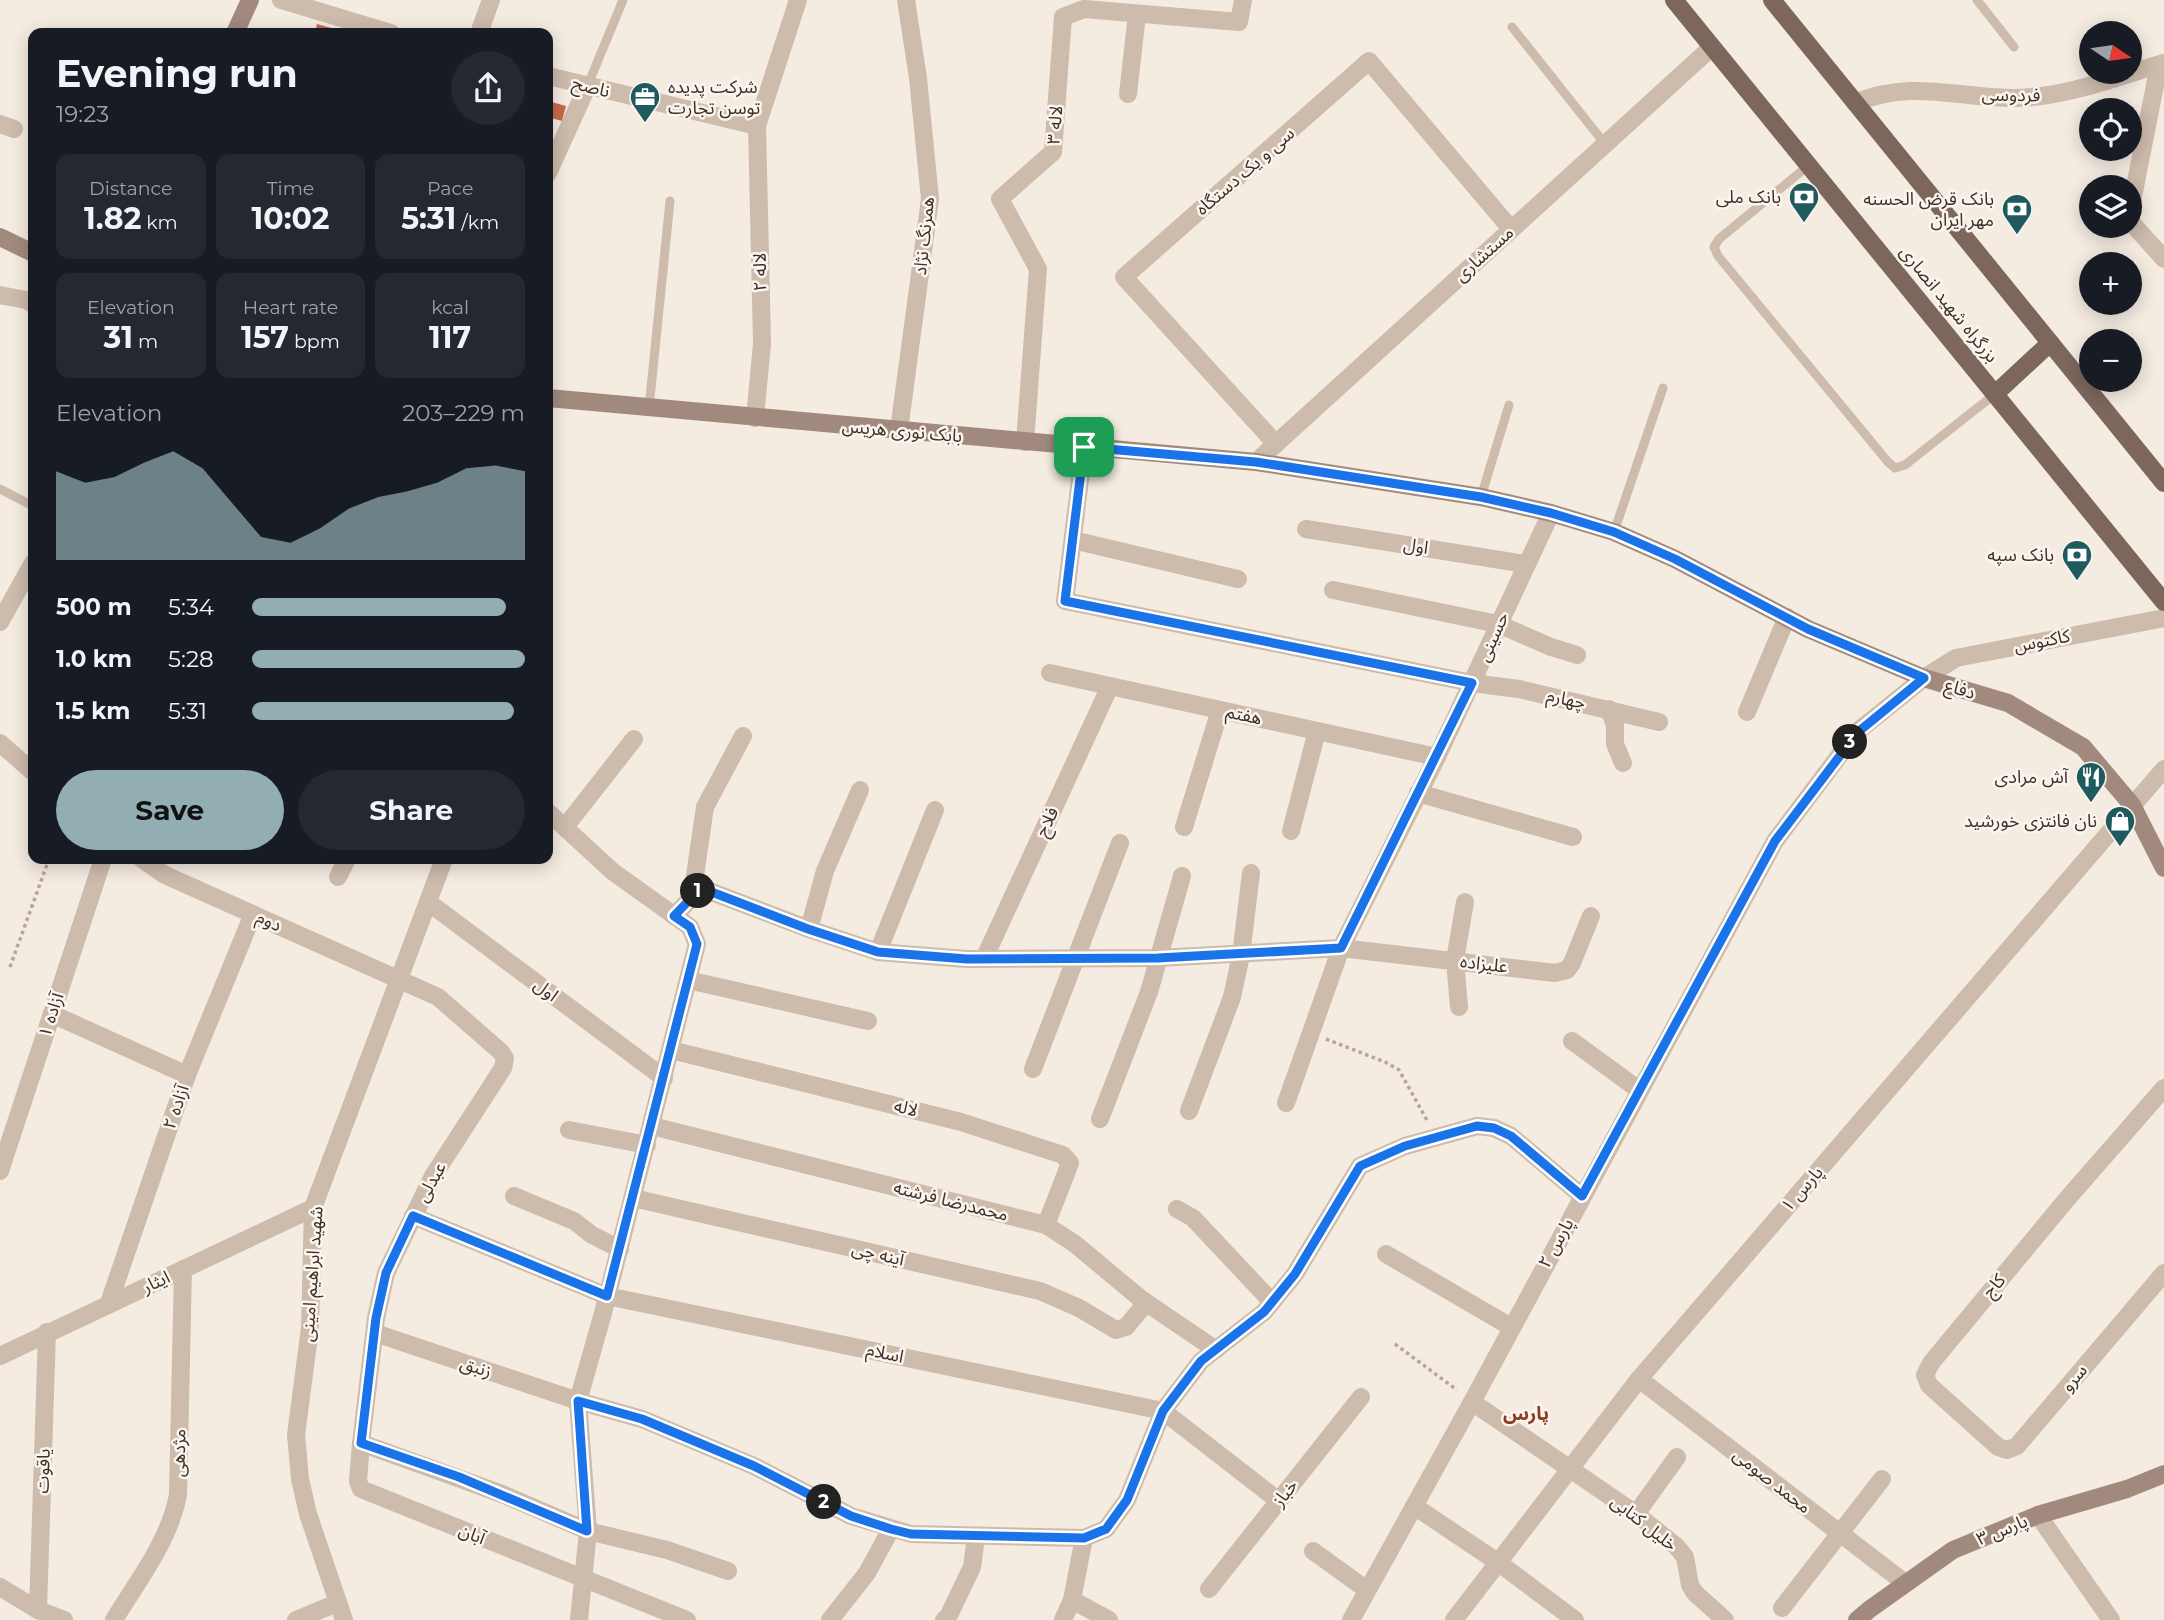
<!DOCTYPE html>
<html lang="en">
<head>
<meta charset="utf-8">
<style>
	:root { --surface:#171b24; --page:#242831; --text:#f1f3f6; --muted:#9ea1a6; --accent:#92aeb2 }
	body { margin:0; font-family:Montserrat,"Noto Sans Arabic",sans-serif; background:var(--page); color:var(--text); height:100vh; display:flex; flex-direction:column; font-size:26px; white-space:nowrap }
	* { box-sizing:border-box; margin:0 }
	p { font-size:23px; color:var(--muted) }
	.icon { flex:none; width:38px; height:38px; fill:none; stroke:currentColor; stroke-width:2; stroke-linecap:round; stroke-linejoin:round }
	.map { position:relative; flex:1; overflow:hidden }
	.side { position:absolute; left:28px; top:28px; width:525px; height:836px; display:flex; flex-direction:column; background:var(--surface); border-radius:14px; box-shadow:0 4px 18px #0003 }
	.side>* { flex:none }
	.needle { width:46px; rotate:103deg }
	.buttons { position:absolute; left:2079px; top:21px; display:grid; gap:14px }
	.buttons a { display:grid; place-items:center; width:63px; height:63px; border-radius:50%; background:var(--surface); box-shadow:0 4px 18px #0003; font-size:35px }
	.pin { position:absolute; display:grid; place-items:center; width:60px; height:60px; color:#fff; margin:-30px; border-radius:14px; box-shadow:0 4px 10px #0006 }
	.km { position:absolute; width:35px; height:35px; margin:-18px; border-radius:50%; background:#222; color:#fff; font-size:19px; line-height:35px; text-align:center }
	.round { display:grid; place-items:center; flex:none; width:74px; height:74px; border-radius:37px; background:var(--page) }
	.summary { display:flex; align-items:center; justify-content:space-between; height:119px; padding:0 28px }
	h1 { font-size:38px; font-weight:700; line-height:52px }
	.figures { display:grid; grid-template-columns:repeat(3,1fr); gap:10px; height:119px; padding:7px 28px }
	.figures div { display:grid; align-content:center; border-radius:14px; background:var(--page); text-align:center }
	.figures b { font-size:30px; font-weight:700 }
	.figures small { font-size:19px; font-weight:400 }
	.figures p { font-size:19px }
	.chart { height:196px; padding:14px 28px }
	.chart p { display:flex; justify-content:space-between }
	.chart svg { width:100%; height:126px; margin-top:7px; fill:var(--accent); opacity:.7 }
	.action { display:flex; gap:14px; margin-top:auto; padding:14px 28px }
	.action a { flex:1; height:80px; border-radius:42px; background:var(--accent); color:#111; font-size:28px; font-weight:700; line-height:80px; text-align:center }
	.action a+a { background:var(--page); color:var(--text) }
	ul { padding:0 28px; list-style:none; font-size:23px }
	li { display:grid; grid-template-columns:112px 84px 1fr; align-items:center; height:52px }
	li i { height:18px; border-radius:9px; background:var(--accent) }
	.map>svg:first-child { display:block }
	.building { fill:#c8694b }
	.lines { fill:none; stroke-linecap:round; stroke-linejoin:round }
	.path { stroke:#b9a596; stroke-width:3.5; stroke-dasharray:3.5 3.5; stroke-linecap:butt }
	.lane { stroke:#cdbbac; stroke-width:9 }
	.street { stroke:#cdbbac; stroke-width:18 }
	.secondary { stroke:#a18a7d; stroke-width:18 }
	.primary { stroke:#7d675c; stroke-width:18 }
	.route-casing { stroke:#fff; stroke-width:14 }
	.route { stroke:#1a73e8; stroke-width:9 }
	.labels { text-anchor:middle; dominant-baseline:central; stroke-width:5; stroke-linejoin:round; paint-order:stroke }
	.street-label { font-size:18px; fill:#3b302b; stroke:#fbf5ee }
	.poi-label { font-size:18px; fill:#3b302b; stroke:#fbf5ee; text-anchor:end }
	.neighbourhood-label { font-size:19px; font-weight:bold; fill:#8c3b22; stroke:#fbf5ee }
</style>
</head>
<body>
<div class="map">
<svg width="2164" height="1620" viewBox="0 0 2164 1620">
	<rect width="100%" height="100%" fill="#f4ebe1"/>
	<g class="building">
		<polygon points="317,24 346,32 346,33 315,33"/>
		<polygon points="548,101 566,106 562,121 548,117"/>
	</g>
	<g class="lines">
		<g class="path">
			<polyline points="10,967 49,859"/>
			<polyline points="1326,1039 1385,1062 1399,1070 1428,1122"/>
			<polyline points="1395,1344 1457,1390"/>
		</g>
		<g class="lane">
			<polyline points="1977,0 2014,47"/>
			<polyline points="1512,27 1605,144"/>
			<polyline points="587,87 623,0"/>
			<polyline points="1809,165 1719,239 1714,247 1718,256 1888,462 1895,468 1905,465 1995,394"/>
			<polyline points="649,408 670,201"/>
			<polyline points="0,489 33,506"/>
			<polyline points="1481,497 1509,405"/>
			<polyline points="1614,532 1663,388"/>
		</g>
		<g class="street">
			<polyline points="281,0 391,33"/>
			<polyline points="479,33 491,0"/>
			<polyline points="548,76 757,126"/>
			<polyline points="1128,94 1137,14"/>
			<path d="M1855,103C1911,79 1957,98 2013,98C2064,98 2116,77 2164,63"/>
			<polyline points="0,124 14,129"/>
			<polyline points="548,173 587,87"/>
			<polyline points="2130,212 2159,65"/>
			<polyline points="2130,221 2164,259"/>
			<polyline points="0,295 26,300 33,304"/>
			<polyline points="755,418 762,343 757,126 798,0"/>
			<polyline points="899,430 930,199 918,78 906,0"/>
			<polyline points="1025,442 1038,269 1000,199 1053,152 1063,17 1084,9 1239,22 1243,0"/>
			<polyline points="1276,444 1124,277 1369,61 1511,229"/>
			<polyline points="1084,447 1065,601 1472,683 1519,689 1659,722"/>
			<polyline points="1256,462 1712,47"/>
			<polyline points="1306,529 1526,564"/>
			<polyline points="1073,540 1238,579"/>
			<polyline points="1333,590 1498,624 1551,647 1577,655"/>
			<polyline points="0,622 33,563"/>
			<polyline points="1050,673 1437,757"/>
			<polyline points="1609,709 1615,725 1615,744 1623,763"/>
			<polyline points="1747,712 1787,617"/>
			<polyline points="0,743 33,772"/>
			<polyline points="1418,793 1573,837"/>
			<polyline points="548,812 612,871 690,927 697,944 603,1313 578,1401 588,1531 579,1620"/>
			<polyline points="565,827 634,739"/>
			<polyline points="1184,827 1220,710"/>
			<polyline points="1291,831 1317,731"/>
			<polyline points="142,859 165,875 438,997 501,1052 505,1058 503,1068 433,1176 386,1273 376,1318 361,1443 358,1481 361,1489 687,1620"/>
			<polyline points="338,877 347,859"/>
			<polyline points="692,896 705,807 743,736"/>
			<polyline points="428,902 664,1078"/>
			<polyline points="674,916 699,890 709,891 809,929 878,952 966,959 1158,958 1341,948 1555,973 1567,970 1572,963 1591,916"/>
			<polyline points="809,929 825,871 860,790"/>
			<polyline points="878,952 935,810"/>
			<polyline points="984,959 1110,686"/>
			<polyline points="688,980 868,1021"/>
			<polyline points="1459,1007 1455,960 1465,902"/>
			<polyline points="52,1014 187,1075"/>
			<polyline points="1572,1041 1639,1090"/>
			<polyline points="671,1050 961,1122 1063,1155 1070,1163 1046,1225"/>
			<polyline points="1033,1069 1120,843"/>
			<polyline points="2164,1088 2067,1199 1931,1363 1925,1375 1929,1385 1998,1447 2007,1450 2017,1446 2164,1273"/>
			<polyline points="1286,1103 1341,948 1437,757 1551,513"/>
			<polyline points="1189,1111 1232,997 1241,955 1251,873"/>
			<polyline points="1100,1119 1149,992 1182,876"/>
			<polyline points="652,1126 1046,1225 1075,1244 1141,1299 1216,1350"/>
			<polyline points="569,1130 647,1145"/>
			<polyline points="0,1171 103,859"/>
			<polyline points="514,1196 574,1221 592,1235 620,1249"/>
			<polyline points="633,1198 1040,1291 1079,1308 1116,1330 1126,1327 1146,1303"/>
			<polyline points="1177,1209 1193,1218 1272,1302"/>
			<polyline points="413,1216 607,1296 1163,1411 1279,1501"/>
			<polyline points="1386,1254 1511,1327"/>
			<polyline points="109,1303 187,1075 253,914"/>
			<polyline points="375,1333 578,1401 642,1419 754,1466 851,1516 911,1534 1084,1538 1106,1529 1127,1500 1163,1411 1201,1361 1264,1312 1295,1274 1360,1166 1405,1146 1477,1126 1494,1128 1511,1136 1582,1196"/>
			<polyline points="0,1356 313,1208"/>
			<polyline points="1639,1379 1905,1583"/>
			<polyline points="1472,1402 1636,1514 1676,1546 1685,1557 1690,1585 1695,1593 1725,1620"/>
			<polyline points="361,1443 502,1494 588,1531 667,1550 728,1571"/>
			<polyline points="1414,1506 1499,1563 1575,1620"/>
			<polyline points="1636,1514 1677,1457"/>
			<polyline points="2038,1515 2111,1620"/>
			<polyline points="1313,1551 1367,1590"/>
			<polyline points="0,1587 38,1610 64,1620"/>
			<polyline points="1209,1589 1361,1397"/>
			<polyline points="1072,1600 1109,1620"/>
			<polyline points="1782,1608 1882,1479"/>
			<polyline points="38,1610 47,1332"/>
			<path d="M114,1620C138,1580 169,1542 178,1495L183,1269"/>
			<polyline points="296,1620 337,1603"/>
			<polyline points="344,1620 308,1514 300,1479 296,1435 310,1328 313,1208 444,859"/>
			<polyline points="830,1620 867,1573 891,1529"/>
			<polyline points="944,1620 949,1615 972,1567 976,1537"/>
			<polyline points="1063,1620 1072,1600 1084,1538"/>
			<polyline points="1351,1620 1472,1402 1775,841 1858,731 1924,678 1956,658 2164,618"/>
			<polyline points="1454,1620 1639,1379 2164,769"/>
		</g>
		<g class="secondary">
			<polyline points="235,33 250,0"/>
			<polyline points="0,237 33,253"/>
			<polyline points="548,398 1256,462 1481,497 1551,513 1614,532 1675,559 1808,629 1924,678 2008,703 2083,747 2132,805 2164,868"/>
			<polyline points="1857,1620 1870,1609 1953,1550 2038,1515 2127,1489 2164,1474"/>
		</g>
		<g class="primary">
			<polyline points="1674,0 2164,602"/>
			<polyline points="1772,0 2164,483"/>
			<polyline points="1995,394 2050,343"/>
		</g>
	</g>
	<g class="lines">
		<g class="route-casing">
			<polygon id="route" points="1084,447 1256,462 1481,497 1551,513 1614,532 1675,559 1808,629 1924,678 1858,732 1775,841 1582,1196 1511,1136 1494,1128 1477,1126 1405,1146 1360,1166 1295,1274 1264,1312 1201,1361 1163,1411 1127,1500 1106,1529 1084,1538 911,1534 891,1529 851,1516 754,1466 642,1419 578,1401 587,1531 459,1477 361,1443 376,1318 386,1273 413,1216 607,1296 697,944 690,927 674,916 699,890 709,891 808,929 878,952 967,959 1158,958 1341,948 1472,683 1065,601"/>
		</g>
		<use href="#route" class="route"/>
	</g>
	<defs>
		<g id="office-pin" transform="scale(1.575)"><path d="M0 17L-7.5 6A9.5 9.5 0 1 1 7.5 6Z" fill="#1f5a5e" stroke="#fbf5ee"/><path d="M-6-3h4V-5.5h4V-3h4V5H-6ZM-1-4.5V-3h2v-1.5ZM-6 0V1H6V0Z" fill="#fff"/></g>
		<g id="bank-pin" transform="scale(1.575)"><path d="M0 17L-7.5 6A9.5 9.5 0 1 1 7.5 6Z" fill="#1f5a5e" stroke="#fbf5ee"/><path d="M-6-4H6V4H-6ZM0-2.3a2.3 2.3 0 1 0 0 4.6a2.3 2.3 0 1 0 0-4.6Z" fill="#fff"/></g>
		<g id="restaurant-pin" transform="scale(1.575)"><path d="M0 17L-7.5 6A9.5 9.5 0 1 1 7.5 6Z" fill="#1f5a5e" stroke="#fbf5ee"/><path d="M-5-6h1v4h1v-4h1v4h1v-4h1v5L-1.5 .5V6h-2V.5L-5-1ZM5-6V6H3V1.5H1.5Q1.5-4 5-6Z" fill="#fff"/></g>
		<g id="shop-pin" transform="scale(1.575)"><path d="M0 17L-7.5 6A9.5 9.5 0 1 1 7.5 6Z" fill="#1f5a5e" stroke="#fbf5ee"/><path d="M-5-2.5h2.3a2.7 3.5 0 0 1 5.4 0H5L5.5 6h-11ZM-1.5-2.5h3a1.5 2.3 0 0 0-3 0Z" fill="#fff"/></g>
	</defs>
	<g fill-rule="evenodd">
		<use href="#office-pin" x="645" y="97"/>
		<use href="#bank-pin" x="1804" y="197"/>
		<use href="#bank-pin" x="2017" y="209"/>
		<use href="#bank-pin" x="2077" y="555"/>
		<use href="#restaurant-pin" x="2091" y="777"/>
		<use href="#shop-pin" x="2120" y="821"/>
	</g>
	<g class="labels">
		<g class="street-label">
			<text transform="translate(591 87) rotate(14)">ناصح</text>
			<text transform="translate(2011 95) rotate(1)">فردوسی</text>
			<text transform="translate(1055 125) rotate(-85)">لاله ۳</text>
			<text transform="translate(1245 171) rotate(-41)">سی و یک دستگاه</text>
			<text transform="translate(924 236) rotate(-84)">همرنگ نژاد</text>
			<text transform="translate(1484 254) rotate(-42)">مستشاری</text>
			<text transform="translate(760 272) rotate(-91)">لاله ۲</text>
			<text transform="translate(1949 304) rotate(51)">بزرگراه شهید انصاری</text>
			<text transform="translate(902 431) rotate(5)">بابک نوری هریس</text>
			<text transform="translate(1416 546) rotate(9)">اول</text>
			<text transform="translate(1493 637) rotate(-66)">حسینی</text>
			<text transform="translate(2042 641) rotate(-11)">کاکتوس</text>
			<text transform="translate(1960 689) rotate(17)">دفاع</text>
			<text transform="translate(1566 699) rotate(12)">چهارم</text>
			<text transform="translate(1244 715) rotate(12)">هفتم</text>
			<text transform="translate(1047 822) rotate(-65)">فلاح</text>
			<text transform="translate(269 921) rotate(24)">دوم</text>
			<text transform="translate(1484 964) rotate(7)">علیزاده</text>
			<text transform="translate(546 990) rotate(37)">اول</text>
			<text transform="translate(51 1015) rotate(-72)">آزاده ۱</text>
			<text transform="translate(176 1107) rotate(-71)">آزاده ۲</text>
			<text transform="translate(906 1108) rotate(14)">لاله</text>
			<text transform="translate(431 1182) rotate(-61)">عبدلی</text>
			<text transform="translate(1802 1189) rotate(-49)">پارس ۱</text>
			<text transform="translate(951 1201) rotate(14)">محمدرضا فرشته</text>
			<text transform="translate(1556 1243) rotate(-61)">پارس ۲</text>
			<text transform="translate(878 1254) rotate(13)">آینه چی</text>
			<text transform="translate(312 1274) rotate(-86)">شهید ابراهیم امینی</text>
			<text transform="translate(156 1282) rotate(-25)">ایثار</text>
			<text transform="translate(1994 1286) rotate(-50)">کاج</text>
			<text transform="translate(885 1353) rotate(12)">اسلام</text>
			<text transform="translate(476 1367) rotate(18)">زنبق</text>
			<text transform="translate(2074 1378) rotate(-50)">سرو</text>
			<text transform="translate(179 1453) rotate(-89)">مژدهی</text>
			<text transform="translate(43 1471) rotate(-88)">یاقوت</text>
			<text transform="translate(1772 1481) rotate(38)">محمد صومی</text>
			<text transform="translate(1285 1493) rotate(-52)">خباز</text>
			<text transform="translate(1644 1523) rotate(38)">خلیل کتابی</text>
			<text transform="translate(2002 1530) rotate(-22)">پارس ۳</text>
			<text transform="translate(472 1534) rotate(22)">آبان</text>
		</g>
		<g class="poi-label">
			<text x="668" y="87" text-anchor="start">شرکت پدیده<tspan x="668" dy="21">توسن تجارت</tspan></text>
			<text x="1781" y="197">بانک ملی</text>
			<text x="1994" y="199">بانک قرض الحسنه<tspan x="1994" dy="21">مهر ایران</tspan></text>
			<text x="2054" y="555">بانک سپه</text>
			<text x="2068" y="777">آش مرادی</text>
			<text x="2097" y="821">نان فانتزی خورشید</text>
		</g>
		<g class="neighbourhood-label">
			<text x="1526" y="1413">پارس</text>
		</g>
	</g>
</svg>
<div class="buttons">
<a><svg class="needle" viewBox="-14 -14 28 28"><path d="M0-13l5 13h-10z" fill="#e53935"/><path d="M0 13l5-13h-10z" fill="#9ea1a6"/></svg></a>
<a><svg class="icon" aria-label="locate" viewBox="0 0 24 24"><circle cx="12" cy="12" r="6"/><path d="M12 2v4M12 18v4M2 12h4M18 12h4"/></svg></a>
<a><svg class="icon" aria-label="layers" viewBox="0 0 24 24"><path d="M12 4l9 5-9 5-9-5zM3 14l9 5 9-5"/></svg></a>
<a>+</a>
<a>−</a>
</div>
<div class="pin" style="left:1084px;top:447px;background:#1e9e55"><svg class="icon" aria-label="arrive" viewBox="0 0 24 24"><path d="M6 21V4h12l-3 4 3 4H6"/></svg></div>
<b class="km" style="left:698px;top:891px">1</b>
<b class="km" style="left:824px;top:1502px">2</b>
<b class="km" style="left:1850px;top:742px">3</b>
<section class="side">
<div class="summary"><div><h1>Evening run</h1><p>19:23</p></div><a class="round"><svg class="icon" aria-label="share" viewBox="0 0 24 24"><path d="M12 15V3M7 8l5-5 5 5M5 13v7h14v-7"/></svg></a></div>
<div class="figures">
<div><p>Distance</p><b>1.82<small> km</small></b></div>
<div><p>Time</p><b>10:02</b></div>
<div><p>Pace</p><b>5:31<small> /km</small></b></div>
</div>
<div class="figures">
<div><p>Elevation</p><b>31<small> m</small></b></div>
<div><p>Heart rate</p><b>157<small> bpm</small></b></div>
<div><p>kcal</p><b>117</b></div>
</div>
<div class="chart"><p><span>Elevation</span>203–229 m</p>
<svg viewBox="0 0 160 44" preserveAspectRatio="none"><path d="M0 44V13L10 17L20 15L30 10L40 6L50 12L60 24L70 36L80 38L90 33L100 26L110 22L120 20L130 17L140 12L150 11L160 13V44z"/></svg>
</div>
<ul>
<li><b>500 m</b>5:34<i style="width:93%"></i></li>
<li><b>1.0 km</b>5:28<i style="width:100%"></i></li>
<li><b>1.5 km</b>5:31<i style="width:96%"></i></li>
</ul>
<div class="action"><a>Save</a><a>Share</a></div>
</section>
</div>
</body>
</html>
